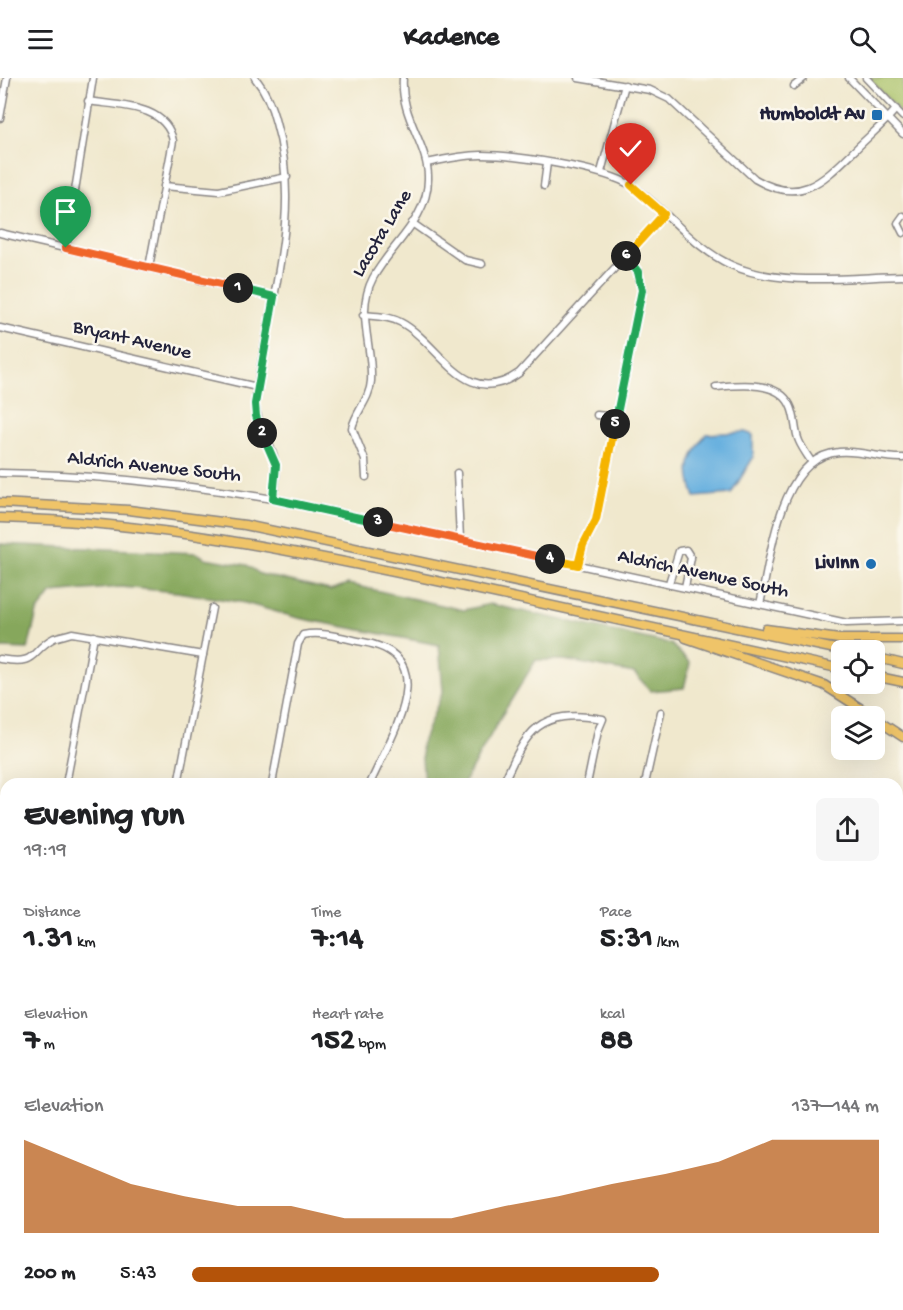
<!DOCTYPE html>
<html lang="en">
<head>
<meta charset="utf-8">
<style>
	:root { --surface:#fff; --page:#f6f6f6; --text:#202124; --muted:#757577; --accent:#b45309 }
	body { margin:0; font-family:"Gochi Hand",sans-serif; background:var(--page); color:var(--text); height:100vh; display:flex; flex-direction:column; font-size:22px; white-space:nowrap }
	* { box-sizing:border-box; margin:0 }
	p { font-size:20px; color:var(--muted) }
	.icon { flex:none; width:33px; height:33px; fill:none; stroke:currentColor; stroke-width:2; stroke-linecap:round; stroke-linejoin:round }
	.map { position:relative; flex:1; overflow:hidden }
	.details { position:absolute; left:0px; top:700px; width:903px; height:532px; display:flex; flex-direction:column; background:var(--surface); border-radius:18px 18px 0 0; box-shadow:0 6px 24px #0002 }
	.details>* { flex:none }
	.controls { position:absolute; left:831px; top:562px; display:grid; gap:12px }
	.controls a { display:grid; place-items:center; width:54px; height:54px; border-radius:9px; background:var(--surface); box-shadow:0 6px 24px #0002; font-size:30px }
	.pin { position:absolute; display:grid; place-items:center; width:51px; height:51px; color:#fff; margin:-62px -26px; border-radius:50% 50% 50% 0; rotate:-45deg; box-shadow:0 0 6px #0007 }
	.pin .icon { rotate:45deg }
	.km { position:absolute; width:30px; height:30px; margin:-15px; border-radius:50%; background:#222; color:#fff; font-size:16px; line-height:30px; text-align:center }
	.round { display:grid; place-items:center; flex:none; width:63px; height:63px; border-radius:9px; background:var(--page) }
	.summary { display:flex; align-items:center; justify-content:space-between; height:102px; padding:0 24px }
	h1 { font-size:33px; font-weight:700; line-height:45px }
	.stats { display:grid; grid-template-columns:repeat(3,1fr); gap:9px; height:102px; padding:6px 24px }
	.stats div { display:grid; align-content:center }
	.stats b { font-size:30px; font-weight:700 }
	.stats small { font-size:16px; font-weight:400 }
	.stats p { font-size:16px }
	.chart { height:168px; padding:12px 24px }
	.chart p { display:flex; justify-content:space-between }
	.chart svg { width:100%; height:108px; margin-top:6px; fill:var(--accent); opacity:.7 }
	ul { padding:0 24px; list-style:none; font-size:20px }
	li { display:grid; grid-template-columns:96px 72px 1fr; align-items:center; height:45px }
	li i { height:15px; border-radius:8px; background:var(--accent) }
	header { display:flex; justify-content:space-between; align-items:center; height:78px; padding:0 24px; background:var(--surface); font-size:27px; font-weight:700 }
	.map>svg:first-child { display:block }
	.green { fill:#a9c166; stroke:#667250; stroke-width:1.5 }
	.forest { fill:#86a75b; stroke:#54644b; stroke-width:1.5 }
	.water { fill:#68b0df; stroke:#45698d; stroke-width:1.5 }
	.lines { fill:none; stroke-linecap:round; stroke-linejoin:round }
	.minor-casing { stroke:#898584; stroke-width:9 }
	.highway-casing { stroke:#898584; stroke-width:11 }
	.minor { stroke:#fff; stroke-width:6 }
	.highway { stroke:#efc469; stroke-width:8 }
	.split-1-casing { stroke:#fff; stroke-width:12 }
	.split-2-casing { stroke:#fff; stroke-width:12 }
	.split-3-casing { stroke:#fff; stroke-width:12 }
	.split-4-casing { stroke:#fff; stroke-width:12 }
	.split-5-casing { stroke:#fff; stroke-width:12 }
	.split-6-casing { stroke:#fff; stroke-width:12 }
	.split-7-casing { stroke:#fff; stroke-width:12 }
	.split-1 { stroke:#f0652b; stroke-width:8 }
	.split-2 { stroke:#22a559; stroke-width:8 }
	.split-3 { stroke:#22a559; stroke-width:8 }
	.split-4 { stroke:#f0652b; stroke-width:8 }
	.split-5 { stroke:#f5b400; stroke-width:8 }
	.split-6 { stroke:#22a559; stroke-width:8 }
	.split-7 { stroke:#f5b400; stroke-width:8 }
	.poi-dot { fill:#1f6fb2; stroke:#fbf7ec; stroke-width:2 }
	.labels { text-anchor:middle; dominant-baseline:central; stroke-width:5; stroke-linejoin:round; paint-order:stroke }
	.poi-label { font-size:20px; font-weight:bold; fill:#22223b; stroke:#fbf7ec; text-anchor:end }
	.street-label { font-size:20px; fill:#22223b; stroke:#fbf7ec }
</style>
</head>
<body>
<header><svg class="icon" aria-label="menu" viewBox="0 0 24 24"><path d="M4 6h16M4 12h16M4 18h16"/></svg>Kadence<svg class="icon" aria-label="search" viewBox="0 0 24 24"><circle cx="10" cy="10" r="6"/><path d="M15 15l6 6"/></svg></header>
<div class="map">
<svg width="903" height="1232" viewBox="0 0 903 1232">
	<rect width="100%" height="100%" fill="#fbf7ec"/>
	<filter id="ink" filterUnits="userSpaceOnUse"><feTurbulence type="fractalNoise" baseFrequency=".0167" numOctaves="2"/><feDisplacementMap in="SourceGraphic" scale="12" xChannelSelector="R" yChannelSelector="G"/><feConvolveMatrix kernelMatrix="1 2 1 2 8 2 1 2 1" color-interpolation-filters="sRGB"/></filter>
	<filter id="wash" filterUnits="userSpaceOnUse"><feTurbulence type="fractalNoise" baseFrequency=".008" numOctaves="4" result="noise"/><feDisplacementMap in="SourceGraphic" scale="24" xChannelSelector="R" yChannelSelector="G"/><feGaussianBlur stdDeviation="1.35" result="paint"/><feColorMatrix in="noise" values="0 0 0 0 0 0 0 0 0 0 0 0 0 0 0 0 0 1.4 0 .05"/><feComposite in="paint" operator="in"/></filter>
	<g filter="url(#wash)">
		<rect width="100%" height="100%" fill="#f0e8cd"/>
		<polygon class="green" points="869,0 903,0 903,38"/>
		<polygon class="forest" points="0,466 197,475 205,480 247,487 260,496 330,512 348,506 464,532 490,526 671,566 690,585 684,610 651,613 634,595 564,582 536,582 502,637 463,706 424,706 421,667 443,613 439,567 298,540 245,525 177,514 121,509 52,515 37,534 28,571 0,570"/>
		<path class="water" d="M745,354L753,357V380L731,416L695,419C684,390 689,381 706,356Z"/>
	</g>
	<g filter="url(#ink)">
		<g class="lines">
			<g class="minor-casing">
				<g id="minor">
					<path d="M255,0C266,13 272,29 276,45C304,139 266,232 255,326C257,347 269,360 274,379C278,392 275,408 273,421"/>
					<path d="M578,0L650,12L669,21L755,101C801,128 823,103 856,71C869,58 884,46 896,31"/>
					<polyline points="849,0 903,56"/>
					<polyline points="866,0 903,39"/>
					<polyline points="794,8 804,0"/>
					<path d="M88,23C119,28 166,26 173,63L149,189"/>
					<polyline points="0,40 7,0"/>
					<path d="M427,85C445,81 463,77 481,77C515,77 604,90 632,108C667,132 692,169 731,187C780,209 851,199 903,198"/>
					<polyline points="601,94 625,7"/>
					<polyline points="164,108 219,113 287,99"/>
					<polyline points="544,108 547,85"/>
					<polyline points="903,138 898,145 903,155"/>
					<polyline points="412,145 465,182 482,186"/>
					<polyline points="0,155 274,219"/>
					<polyline points="66,169 93,0"/>
					<path d="M363,237C375,238 389,238 400,244C441,265 464,334 519,295L664,136"/>
					<polyline points="0,250 257,309"/>
					<path d="M716,309C738,307 778,302 790,327C796,338 794,352 799,363C802,370 807,377 811,383"/>
					<polyline points="597,337 616,339"/>
					<path d="M0,395C92,396 182,406 273,421L847,545L903,543"/>
					<polyline points="457,395 460,461"/>
					<path d="M366,399L365,382L352,350C356,333 370,321 371,303C373,267 355,234 373,200C391,167 428,141 428,101C429,67 400,40 403,0"/>
					<polyline points="578,487 583,467 596,442 642,212 638,194 624,180"/>
					<polyline points="669,505 679,473 686,472 691,480 685,509"/>
					<path d="M760,526C771,480 779,379 839,374C860,372 882,381 903,380"/>
					<path d="M0,581C39,588 29,573 54,560C59,558 66,557 72,555L203,577"/>
					<polyline points="66,706 94,558"/>
					<polyline points="178,706 212,530"/>
					<path d="M272,706L298,566L303,557C322,553 343,560 363,564C445,578 390,659 370,706"/>
					<path d="M503,706C527,652 538,630 603,641L598,653L587,706"/>
					<polyline points="645,706 661,634"/>
					<polyline points="0,730 6,731"/>
					<polyline points="0,791 6,792"/>
					<polyline points="897,821 903,822"/>
					<polyline points="0,916 6,917"/>
					<polyline points="0,1041 6,993"/>
					<polyline points="0,1126 6,1124"/>
					<polyline points="0,1171 6,1173"/>
					<polyline points="154,1227 176,1231"/>
					<polyline points="263,1232 264,1227"/>
					<polyline points="351,1232 352,1227"/>
					<polyline points="439,1232 440,1227"/>
					<polyline points="526,1232 527,1227"/>
					<polyline points="751,1232 752,1227"/>
				</g>
			</g>
			<g class="highway-casing">
				<g id="highway">
					<polyline points="0,425 129,432 245,447 845,573"/>
					<path d="M0,440C161,444 304,475 461,508C588,535 715,563 842,591"/>
					<polyline points="766,551 839,561 903,561"/>
					<polyline points="686,560 824,607 874,639"/>
					<polyline points="874,579 903,586"/>
					<polyline points="874,598 903,604"/>
					<polyline points="874,640 903,659"/>
				</g>
			</g>
			<use href="#minor" class="minor"/>
			<use href="#highway" class="highway"/>
		</g>
	</g>
	<g class="lines" filter="url(#ink)">
		<g class="split-1-casing">
			<polyline id="split-1" points="66,170 238,210"/>
		</g>
		<g class="split-2-casing">
			<polyline id="split-2" points="238,210 274,219 255,326 256,338 262,355"/>
		</g>
		<g class="split-3-casing">
			<polyline id="split-3" points="262,355 276,387 273,421 378,444"/>
		</g>
		<g class="split-4-casing">
			<polyline id="split-4" points="378,444 550,481"/>
		</g>
		<g class="split-5-casing">
			<polyline id="split-5" points="550,481 578,487 583,467 596,442 615,346"/>
		</g>
		<g class="split-6-casing">
			<polyline id="split-6" points="615,346 642,212 638,194 626,178"/>
		</g>
		<g class="split-7-casing">
			<polyline id="split-7" points="626,178 664,136 631,107"/>
		</g>
		<use href="#split-1" class="split-1"/>
		<use href="#split-2" class="split-2"/>
		<use href="#split-3" class="split-3"/>
		<use href="#split-4" class="split-4"/>
		<use href="#split-5" class="split-5"/>
		<use href="#split-6" class="split-6"/>
		<use href="#split-7" class="split-7"/>
	</g>
	<g class="poi-dot">
		<rect x="871" y="31" width="12" height="12" rx="3"/>
		<circle cx="871" cy="486" r="6"/>
	</g>
	<g class="labels">
		<g class="poi-label">
			<text x="865" y="37">Humboldt Av</text>
			<text x="859" y="486">LivInn</text>
		</g>
		<g class="street-label">
			<text transform="translate(383 156) rotate(-59)">Lacota Lane</text>
			<text transform="translate(132 263) rotate(13)">Bryant Avenue</text>
			<text transform="translate(154 390) rotate(6)">Aldrich Avenue South</text>
			<text transform="translate(703 497) rotate(12)">Aldrich Avenue South</text>
		</g>
	</g>
</svg>
<div class="controls">
<a><svg class="icon" aria-label="locate" viewBox="0 0 24 24"><circle cx="12" cy="12" r="6"/><path d="M12 2v4M12 18v4M2 12h4M18 12h4"/></svg></a>
<a><svg class="icon" aria-label="layers" viewBox="0 0 24 24"><path d="M12 4l9 5-9 5-9-5zM3 14l9 5 9-5"/></svg></a>
</div>
<div class="pin" style="left:66px;top:170px;background:#1e9e55"><svg class="icon" aria-label="arrive" viewBox="0 0 24 24"><path d="M6 21V4h12l-3 4 3 4H6"/></svg></div>
<div class="pin" style="left:631px;top:107px;background:#d93025"><svg class="icon" aria-label="check" viewBox="0 0 24 24"><path d="M5 12l5 5 9-10"/></svg></div>
<b class="km" style="left:238px;top:210px">1</b>
<b class="km" style="left:262px;top:355px">2</b>
<b class="km" style="left:378px;top:444px">3</b>
<b class="km" style="left:550px;top:481px">4</b>
<b class="km" style="left:615px;top:346px">5</b>
<b class="km" style="left:626px;top:178px">6</b>
<section class="details">
<div class="summary"><div><h1>Evening run</h1><p>19:19</p></div><a class="round"><svg class="icon" aria-label="share" viewBox="0 0 24 24"><path d="M12 15V3M7 8l5-5 5 5M5 13v7h14v-7"/></svg></a></div>
<div class="stats">
<div><p>Distance</p><b>1.31<small> km</small></b></div>
<div><p>Time</p><b>7:14</b></div>
<div><p>Pace</p><b>5:31<small> /km</small></b></div>
</div>
<div class="stats">
<div><p>Elevation</p><b>7<small> m</small></b></div>
<div><p>Heart rate</p><b>152<small> bpm</small></b></div>
<div><p>kcal</p><b>88</b></div>
</div>
<div class="chart"><p><span>Elevation</span>137–144 m</p>
<svg viewBox="0 0 160 44" preserveAspectRatio="none"><path d="M0 44V6L10 15L20 24L30 29L40 33L50 33L60 38L70 38L80 38L90 33L100 29L110 24L120 20L130 15L140 6L150 6L160 6V44z"/></svg>
</div>
<ul>
<li><b>200 m</b>5:43<i style="width:68%"></i></li>
</ul>
</section>
</div>
</body>
</html>
